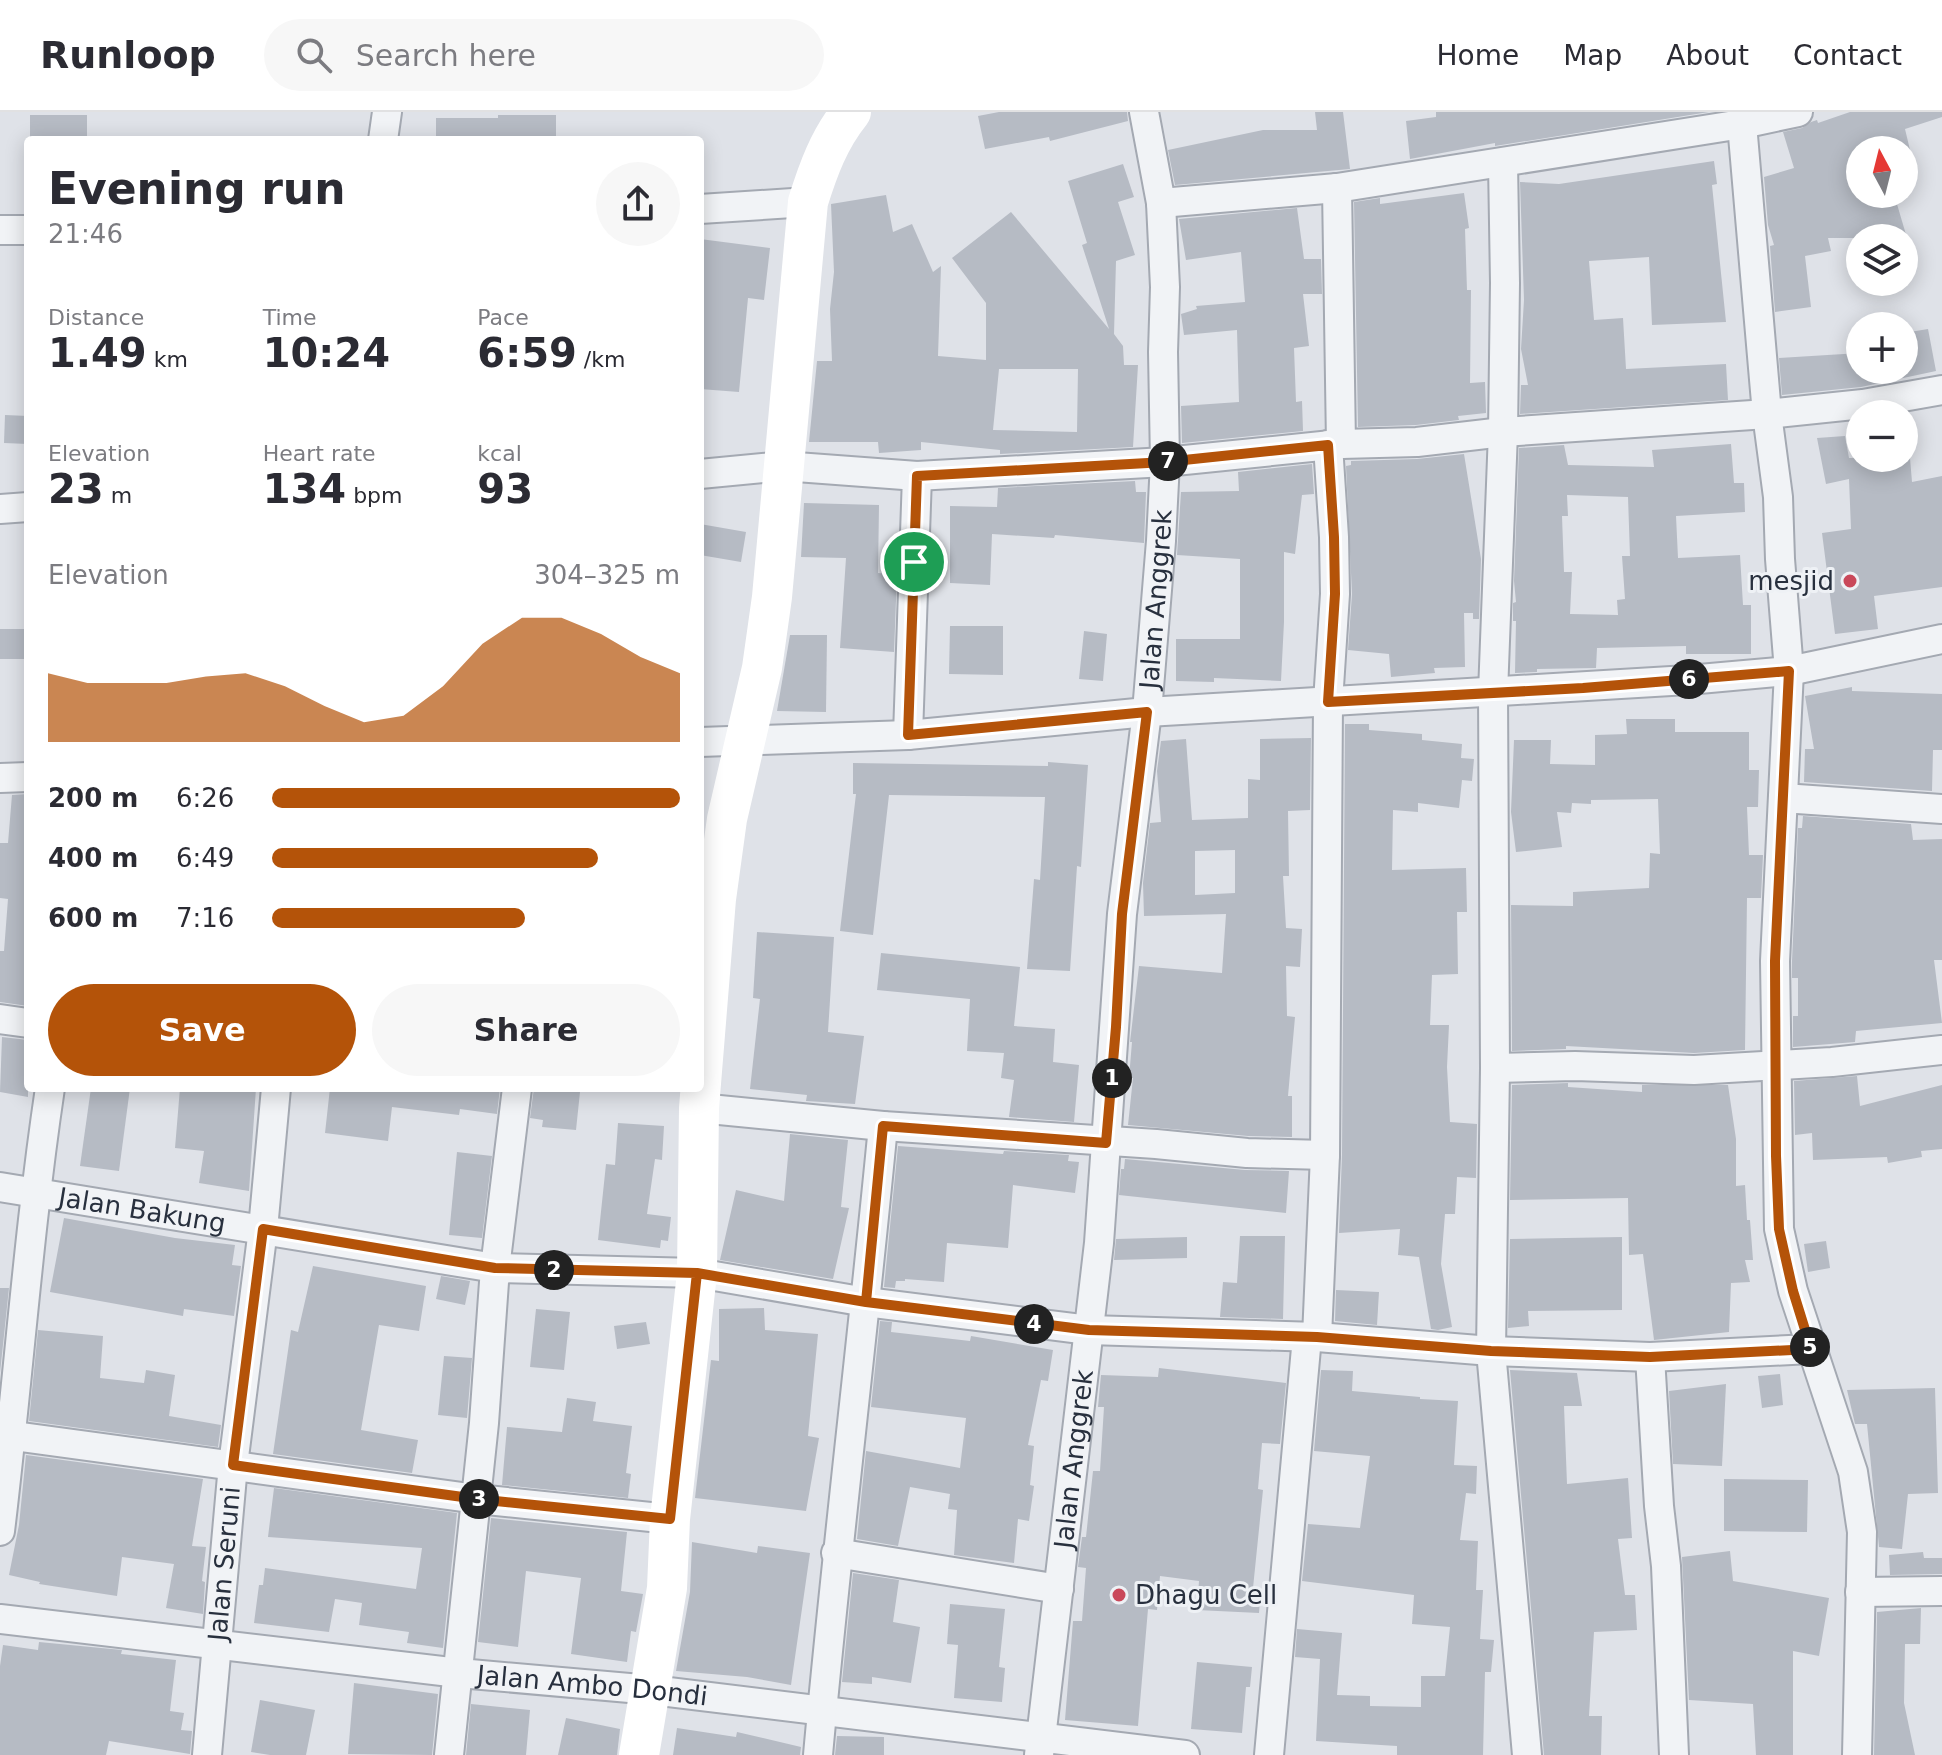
<!DOCTYPE html>
<html lang="en">
<head>
<meta charset="utf-8">
<style>
	:root { --surface:#fff; --page:#f7f7f7; --text:#2b2b33; --muted:#7c7c81; --line:#e1e1e2; --accent:#b45309 }
	body { margin:0; font-family:"DejaVu Sans",sans-serif; background:var(--page); color:var(--text); height:100vh; display:flex; flex-direction:column; font-size:30px; white-space:nowrap }
	* { box-sizing:border-box; margin:0 }
	p { font-size:26px; color:var(--muted) }
	.icon { flex:none; width:44px; height:44px; fill:none; stroke:currentColor; stroke-width:2; stroke-linecap:round; stroke-linejoin:round }
	.map { position:relative; flex:1; overflow:hidden }
	.drawer { position:absolute; left:24px; top:24px; width:680px; height:956px; display:flex; flex-direction:column; background:var(--surface); border-radius:8px; box-shadow:0 4px 20px #0003 }
	.drawer>* { flex:none }
	.needle { width:52px; rotate:353deg }
	.controls { position:absolute; left:1846px; top:24px; display:grid; gap:16px }
	.controls a { display:grid; place-items:center; width:72px; height:72px; border-radius:50%; background:var(--surface); box-shadow:0 4px 20px #0003; font-size:40px }
	.pin { position:absolute; display:grid; place-items:center; width:68px; height:68px; color:#fff; margin:-34px; border:4px solid #fff; border-radius:50%; box-shadow:0 2px 8px #0007 }
	.km { position:absolute; width:40px; height:40px; margin:-20px; border-radius:50%; background:#222; color:#fff; font-size:22px; line-height:40px; text-align:center }
	.round { display:grid; place-items:center; flex:none; width:84px; height:84px; border-radius:42px; background:var(--page) }
	.summary { display:flex; align-items:center; justify-content:space-between; height:136px; padding:0 24px }
	h1 { font-size:44px; font-weight:700; line-height:60px }
	.figures { display:grid; grid-template-columns:repeat(3,1fr); gap:12px; height:136px; padding:8px 24px }
	.figures div { display:grid; align-content:center }
	.figures b { font-size:40px; font-weight:700 }
	.figures small { font-size:22px; font-weight:400 }
	.figures p { font-size:22px }
	.chart { height:224px; padding:16px 24px }
	.chart p { display:flex; justify-content:space-between }
	.chart svg { width:100%; height:144px; margin-top:8px; fill:var(--accent); opacity:.7 }
	.cta { display:flex; gap:16px; margin-top:auto; padding:16px 24px }
	.cta a { flex:1; height:92px; border-radius:48px; background:var(--accent); color:#fff; font-size:32px; font-weight:700; line-height:92px; text-align:center }
	.cta a+a { background:var(--page); color:var(--text) }
	ul { padding:0 24px; list-style:none; font-size:26px }
	li { display:grid; grid-template-columns:128px 96px 1fr; align-items:center; height:60px }
	li i { height:20px; border-radius:10px; background:var(--accent) }
	header { display:flex; align-items:center; gap:48px; box-sizing:border-box; height:112px; padding:0 40px; background:var(--surface); border-bottom:2px solid var(--line) }
	header strong { font-size:38px }
	nav { display:flex; gap:44px; margin-inline-start:auto; font-size:28px }
	.search { width:560px; height:72px; background:var(--page); display:flex; align-items:center; gap:20px; box-sizing:border-box; padding:0 28px; border-radius:44px; color:var(--muted); font-size:30px }
	.map>svg:first-child { display:block }
	.building { fill:#b6bbc4; fill-rule:evenodd }
	.lines { fill:none; stroke-linecap:round; stroke-linejoin:round }
	.street-casing { stroke:#a4a9b2; stroke-width:32 }
	.street { stroke:#f1f3f6; stroke-width:28 }
	.secondary { stroke:#fff; stroke-width:40 }
	.route-casing { stroke:#fff; stroke-width:16 }
	.route { stroke:#b45309; stroke-width:10 }
	.poi-dot { fill:#c9485a; stroke:#eef1f5; stroke-width:3 }
	.labels { text-anchor:middle; dominant-baseline:central; stroke-width:6; stroke-linejoin:round; paint-order:stroke }
	.poi-label { font-size:26px; fill:#28303e; stroke:#eef1f5; text-anchor:end }
	.street-label { font-size:26px; fill:#28303e; stroke:#eef1f5 }
</style>
</head>
<body>
<header>
<strong>Runloop</strong>
<div class="search"><svg class="icon" aria-label="search" viewBox="0 0 24 24"><circle cx="10" cy="10" r="6"/><path d="M15 15l6 6"/></svg>Search here</div>
<nav><a>Home</a><a>Map</a><a>About</a><a>Contact</a></nav>
</header>
<div class="map">
<svg width="1942" height="1643" viewBox="0 0 1942 1643">
	<rect width="100%" height="100%" fill="#dfe2e8"/>
	<g class="building">
		<polygon points="999,0 1127,0 1128,9 1050,29 1049,25 985,37 978,4"/>
		<polygon points="1315,0 1343,0 1350,57 1175,73 1168,38 1263,18 1317,18"/>
		<polygon points="1436,0 1709,0 1495,34 1495,31 1410,47 1406,9 1436,5"/>
		<polygon points="1850,0 1942,0 1942,5 1905,17 1910,38 1860,38 1860,82 1894,82 1907,126 1828,126 1831,139 1805,144 1811,195 1775,200 1770,134 1774,133 1768,113 1764,65 1794,56 1783,20 1802,16 1811,10 1817,8 1818,11"/>
		<rect x="30" y="3" width="57" height="25"/>
		<polygon points="498,3 556,3 556,28 436,28 436,6 498,6"/>
		<polygon points="1714,49 1717,72 1712,73 1726,210 1652,213 1649,145 1589,149 1594,208 1623,206 1626,257 1726,252 1728,288 1520,302 1521,273 1528,273 1521,237 1524,188 1520,70 1559,72"/>
		<path d="M1123,52L1134,85L1118,90L1135,143L1116,149L1114,222L1123,234L1124,253H1138L1133,335L1000,342V338L921,330V338L879,341L878,330H809L817,249H832L830,197L834,160L831,92L886,83L893,120L912,112L933,160L941,154L938,244L986,248V191L952,146L1011,100L1109,217L1082,133L1087,131L1068,69ZM999,257H1078L1077,320L993,318Z"/>
		<polygon points="1464,81 1469,116 1465,117 1467,178 1471,178 1470,271 1485,270 1486,301 1458,304 1459,308 1416,313 1358,315 1354,90 1380,86 1380,92"/>
		<polygon points="1297,96 1304,147 1321,147 1322,182 1303,182 1309,234 1294,236 1296,290 1302,289 1303,319 1182,331 1181,294 1239,290 1237,218 1184,223 1181,202 1197,197 1196,194 1245,190 1241,140 1186,148 1179,107"/>
		<polygon points="700,127 770,136 764,188 748,186 739,280 700,277"/>
		<polygon points="1928,217 1936,259 1861,275 1782,283 1779,246 1860,241 1860,258 1904,258 1904,221"/>
		<polygon points="5,303 28,304 28,332 4,331"/>
		<polygon points="1845,324 1849,346 1910,346 1912,370 1942,364 1942,475 1874,484 1878,517 1835,522 1822,421 1851,417 1849,367 1826,372 1817,326"/>
		<path d="M1731,332L1734,371H1744L1745,400L1676,404L1678,446L1740,443L1743,493H1751V542H1686V534L1597,536L1596,556L1537,557V560L1515,561L1516,509H1513V491L1516,490L1514,469L1519,336L1564,333L1568,353L1654,355L1652,338ZM1567,383L1628,385L1630,444H1622L1625,487L1617,488L1618,503L1570,502L1572,460H1564L1562,404H1568Z"/>
		<polygon points="1464,342 1481,447 1479,507 1473,507 1473,501 1464,501 1465,555 1434,556 1435,561 1391,565 1389,542 1348,538 1352,482 1346,354 1351,353 1351,349 1417,347"/>
		<polygon points="1312,352 1314,382 1302,383 1295,442 1284,440 1284,510 1281,569 1214,566 1214,570 1176,569 1176,527 1240,527 1240,447 1177,443 1181,380 1239,379 1238,360"/>
		<polygon points="1135,369 1136,380 1146,380 1144,431 1055,423 1054,426 992,422 990,473 950,471 950,394 997,395 998,376"/>
		<polygon points="804,391 879,393 878,461 897,463 894,540 840,536 846,446 801,445"/>
		<polygon points="700,412 746,420 741,450 700,443"/>
		<polygon points="950,514 1003,514 1003,563 949,562"/>
		<rect x="0" y="517" width="28" height="30"/>
		<polygon points="1084,519 1107,522 1103,569 1079,567"/>
		<polygon points="790,523 827,523 826,600 777,599"/>
		<polygon points="1852,575 1852,579 1942,582 1942,638 1933,638 1932,679 1804,670 1805,637 1814,637 1805,584"/>
		<polygon points="1626,607 1675,607 1675,620 1749,620 1749,658 1759,658 1758,695 1747,695 1749,743 1763,743 1761,786 1747,786 1745,938 1694,941 1566,934 1566,937 1512,939 1511,793 1573,794 1573,780 1649,776 1650,741 1660,742 1658,687 1591,688 1591,692 1572,691 1571,701 1557,700 1562,735 1516,740 1511,700 1514,628 1551,628 1550,652 1595,653 1595,623 1627,622"/>
		<polygon points="1345,612 1369,612 1369,618 1422,622 1422,628 1462,632 1461,646 1474,647 1472,669 1462,668 1459,696 1418,691 1418,700 1393,698 1392,758 1466,756 1467,800 1457,800 1458,862 1432,863 1430,913 1449,913 1447,955 1450,1010 1477,1012 1476,1066 1457,1065 1455,1102 1445,1102 1441,1152 1452,1215 1438,1218 1431,1217 1419,1145 1398,1143 1400,1117 1339,1121 1342,1043"/>
		<path d="M1311,626L1310,698L1288,699L1289,764H1283L1286,816L1302,817L1300,855L1286,854L1287,904L1295,905L1288,984H1292V1025L1248,1024L1128,1013L1133,966H1129L1132,930H1130L1139,854L1222,861L1226,802L1144,804L1143,771L1150,711L1161,710L1157,659L1161,629L1186,627L1192,708L1248,706V667L1260,668V627ZM1235,738V781L1195,783V739Z"/>
		<polygon points="1048,650 1088,653 1081,755 1077,754 1070,859 1027,857 1034,767 1040,768 1045,685 889,683 873,823 840,819 856,682 853,682 853,651 1048,654"/>
		<polygon points="28,682 28,894 0,890 0,839 4,839 8,787 0,786 0,731 8,731 12,683"/>
		<polygon points="1803,704 1911,712 1913,728 1942,727 1942,848 1934,848 1942,911 1856,919 1855,930 1793,935 1793,904 1798,904 1798,866 1792,866 1792,849 1798,716 1802,716"/>
		<polygon points="757,820 834,825 828,920 864,924 855,992 806,989 807,983 750,977 760,887 753,886"/>
		<polygon points="881,841 1020,855 1014,914 1055,917 1053,950 1079,953 1074,1010 1009,1005 1014,968 1001,966 1004,941 967,939 970,887 877,878"/>
		<polygon points="2,925 28,928 28,985 0,980"/>
		<polygon points="1857,964 1860,994 1942,973 1942,1037 1921,1039 1922,1045 1888,1051 1887,1045 1813,1048 1812,1021 1795,1023 1794,969"/>
		<polygon points="1568,971 1568,975 1642,980 1642,973 1728,973 1736,1027 1736,1074 1745,1073 1747,1108 1750,1108 1753,1148 1745,1148 1750,1170 1731,1171 1729,1220 1654,1228 1643,1142 1629,1143 1628,1086 1510,1088 1512,973"/>
		<polygon points="91,976 130,976 119,1059 80,1054"/>
		<polygon points="180,976 256,976 249,1079 199,1071 204,1039 175,1036"/>
		<polygon points="330,976 500,976 497,1002 460,997 459,1003 392,995 388,1029 325,1021"/>
		<polygon points="534,976 580,980 576,1018 542,1015 543,1008 530,1006"/>
		<polygon points="618,1011 664,1014 662,1048 655,1047 647,1102 671,1105 668,1129 661,1128 660,1136 598,1128 606,1052 615,1053"/>
		<polygon points="790,1022 848,1028 841,1095 849,1096 833,1167 720,1148 736,1078 784,1089"/>
		<polygon points="898,1034 1003,1042 1004,1039 1069,1043 1068,1049 1079,1050 1075,1081 1013,1073 1008,1136 947,1131 944,1170 905,1167 905,1169 896,1169 895,1176 884,1175"/>
		<polygon points="457,1040 492,1044 482,1126 449,1123"/>
		<polygon points="1125,1047 1245,1058 1289,1059 1286,1101 1119,1083 1121,1057 1124,1057"/>
		<polygon points="64,1106 175,1126 235,1133 232,1153 241,1154 234,1204 184,1197 183,1204 50,1180"/>
		<polygon points="1240,1124 1285,1124 1283,1207 1220,1205 1223,1170 1237,1171"/>
		<polygon points="1187,1125 1187,1146 1114,1148 1116,1127"/>
		<polygon points="1622,1125 1622,1198 1528,1199 1529,1214 1508,1216 1510,1127"/>
		<polygon points="1826,1129 1830,1156 1808,1160 1804,1132"/>
		<polygon points="313,1154 426,1174 419,1219 379,1213 361,1318 418,1328 412,1361 273,1342 291,1218 298,1220"/>
		<polygon points="441,1164 470,1169 465,1193 436,1187"/>
		<polygon points="0,1176 9,1176 0,1261"/>
		<polygon points="1336,1178 1379,1180 1377,1213 1335,1209"/>
		<polygon points="764,1196 765,1218 818,1222 808,1324 819,1326 806,1399 695,1386 711,1248 719,1249 719,1197"/>
		<polygon points="536,1197 570,1200 564,1258 530,1255"/>
		<polygon points="880,1209 892,1210 891,1220 970,1229 971,1224 1053,1238 1048,1269 1041,1268 1028,1333 1034,1334 1030,1373 1034,1374 1029,1409 1018,1407 1014,1451 954,1443 957,1398 948,1397 950,1382 910,1375 898,1434 857,1427 866,1339 960,1356 966,1306 871,1295"/>
		<polygon points="646,1210 650,1232 617,1237 614,1214"/>
		<polygon points="38,1218 103,1224 100,1266 144,1271 146,1258 175,1263 169,1304 221,1313 218,1335 29,1309"/>
		<polygon points="444,1244 472,1246 467,1306 438,1303"/>
		<polygon points="1159,1256 1286,1271 1280,1332 1262,1331 1258,1377 1263,1378 1253,1476 1261,1477 1259,1501 1197,1498 1199,1469 1160,1464 1157,1498 1148,1497 1138,1614 1065,1608 1073,1509 1082,1509 1086,1456 1078,1455 1082,1425 1086,1425 1093,1359 1100,1359 1104,1295 1098,1295 1101,1263 1158,1265"/>
		<polygon points="1321,1258 1353,1259 1352,1279 1420,1285 1420,1287 1458,1289 1454,1353 1477,1354 1476,1382 1466,1381 1460,1428 1478,1429 1476,1478 1483,1478 1480,1527 1494,1528 1491,1560 1485,1560 1483,1643 1397,1643 1397,1634 1316,1629 1320,1547 1295,1545 1297,1517 1342,1521 1337,1583 1370,1584 1370,1594 1421,1595 1421,1564 1445,1564 1450,1515 1412,1512 1414,1483 1302,1469 1308,1412 1360,1416 1370,1344 1314,1339"/>
		<polygon points="1510,1258 1577,1261 1582,1294 1564,1294 1567,1372 1628,1366 1632,1426 1618,1427 1625,1483 1635,1483 1637,1518 1594,1520 1589,1604 1602,1604 1601,1643 1544,1643"/>
		<polygon points="1780,1262 1783,1293 1762,1296 1758,1264"/>
		<polygon points="1726,1272 1722,1354 1673,1352 1669,1279"/>
		<polygon points="1935,1276 1938,1381 1908,1382 1902,1437 1879,1435 1867,1312 1855,1312 1847,1278"/>
		<polygon points="567,1286 596,1290 593,1309 632,1314 626,1361 631,1362 628,1386 502,1373 507,1315 562,1320"/>
		<polygon points="26,1343 203,1367 192,1434 206,1435 202,1469 205,1470 203,1502 166,1496 174,1452 122,1445 117,1484 39,1472 40,1470 9,1463 19,1413"/>
		<polygon points="1724,1367 1808,1368 1807,1420 1724,1419"/>
		<polygon points="274,1376 457,1401 443,1536 407,1531 409,1520 359,1513 362,1491 335,1487 329,1520 254,1511 259,1473 263,1473 265,1456 416,1477 422,1436 268,1425"/>
		<polygon points="491,1406 627,1420 621,1479 643,1482 636,1520 631,1519 627,1550 571,1542 581,1466 526,1459 518,1535 478,1530"/>
		<polygon points="692,1430 757,1441 758,1434 810,1441 791,1573 747,1565 676,1559 690,1480"/>
		<polygon points="1730,1439 1733,1469 1829,1486 1819,1544 1793,1539 1793,1643 1756,1643 1753,1592 1689,1588 1682,1445"/>
		<polygon points="1923,1440 1924,1446 1942,1446 1942,1462 1890,1463 1889,1443"/>
		<polygon points="853,1461 899,1468 893,1510 920,1515 911,1571 872,1565 872,1572 842,1570"/>
		<polygon points="950,1492 1005,1497 999,1555 1005,1556 1002,1590 954,1586 958,1533 947,1532"/>
		<polygon points="1921,1496 1920,1532 1905,1532 1904,1591 1915,1643 1874,1643 1877,1500"/>
		<polygon points="39,1530 122,1538 121,1542 176,1548 170,1599 184,1601 181,1618 192,1619 190,1642 109,1629 106,1643 0,1643 0,1554 3,1533 38,1538"/>
		<polygon points="1197,1550 1252,1555 1250,1575 1246,1575 1242,1621 1191,1617"/>
		<polygon points="354,1571 438,1582 432,1643 348,1642"/>
		<polygon points="260,1588 315,1598 306,1643 270,1643 251,1640"/>
		<polygon points="471,1592 530,1598 526,1643 466,1643"/>
		<polygon points="566,1606 620,1617 617,1643 558,1643"/>
		<polygon points="677,1616 736,1625 737,1620 801,1635 800,1643 673,1643"/>
		<polygon points="837,1624 884,1625 884,1643 835,1643"/>
	</g>
	<g class="lines">
		<g class="street-casing">
			<g id="street">
				<polyline points="1742,12 1767,302 1778,385 1780,447 1789,559 1775,849 1779,1117 1793,1179 1853,1360 1862,1420 1857,1643"/>
				<polyline points="383,28 387,0"/>
				<polyline points="1503,51 1505,171 1503,320 1493,581 1495,956 1491,1239 1527,1643"/>
				<polyline points="1337,76 1341,332"/>
				<polyline points="1161,91 1337,76 1742,12 1798,0"/>
				<polyline points="700,97 808,90"/>
				<polyline points="0,118 28,118"/>
				<polyline points="700,362 783,354 917,364 1165,350 1341,332 1417,330 1503,320 1767,302 1863,292 1942,278"/>
				<polyline points="0,397 28,395"/>
				<polyline points="908,623 917,364"/>
				<polyline points="700,630 908,623 1147,600 1688,568 1789,559 1942,527"/>
				<polyline points="0,666 28,665"/>
				<polyline points="1783,686 1942,697"/>
				<polyline points="0,907 28,911"/>
				<polyline points="1495,956 1575,954 1694,958 1832,950 1942,938"/>
				<polyline points="699,996 883,1014 1156,1032 1247,1041 1325,1043"/>
				<path id="s1" d="M0,1075L495,1156L697,1161L866,1190L1089,1218L1317,1225L1491,1239L1650,1245L1811,1237"/>
				<polyline points="1317,1225 1325,1043 1328,590 1335,482 1334,425 1328,333"/>
				<polyline points="1650,1245 1659,1394 1666,1454 1674,1643"/>
				<polyline points="0,1322 477,1387 670,1407"/>
				<path d="M0,1419C18,1271 28,1123 50,976"/>
				<polyline points="836,1441 1059,1477"/>
				<polyline points="1860,1480 1942,1479"/>
				<path id="s2" d="M0,1507L459,1561L652,1578L1185,1643"/>
				<path id="s3" d="M207,1643L233,1353L263,1117L276,976"/>
				<polyline points="449,1643 484,1311 495,1156 517,976"/>
				<path d="M818,1643C837,1433 863,1224 883,1014"/>
				<path id="s4" d="M1039,1643L1099,1131L1122,802L1147,600L1161,429L1165,350L1163,240L1165,175L1161,91L1144,0"/>
				<polyline points="1269,1643 1307,1225"/>
			</g>
		</g>
		<use href="#street" class="street"/>
		<path class="secondary" d="M639,1643L667,1476L670,1407L697,1161L699,996L716,787L727,707L762,556L772,485L808,90C818,58 829,27 851,0"/>
	</g>
	<g class="lines">
		<g class="route-casing">
			<polyline id="route" points="914,450 908,623 1147,600 1122,802 1116,915 1106,1031 883,1014 866,1190 697,1161 495,1156 263,1117 233,1353 477,1387 670,1407 697,1161 866,1190 1089,1218 1317,1225 1491,1239 1650,1245 1811,1237 1793,1179 1779,1117 1776,1044 1775,849 1789,559 1583,576 1328,590 1335,482 1334,425 1328,333 1165,350 917,364 914,450"/>
		</g>
		<use href="#route" class="route"/>
	</g>
	<g class="poi-dot">
		<circle cx="1850" cy="469" r="8"/>
		<circle cx="1119" cy="1483" r="8"/>
	</g>
	<g class="labels">
		<g class="poi-label">
			<text x="1834" y="469">mesjid</text>
			<text x="1135" y="1483" text-anchor="start">Dhagu Cell</text>
		</g>
		<g class="street-label">
			<text stroke="none"><textPath href="#s4" startOffset="1162">Jalan Anggrek</textPath></text>
			<text stroke="none"><textPath href="#s1" startOffset="144">Jalan Bakung</textPath></text>
			<text stroke="none"><textPath href="#s4" startOffset="298">Jalan Anggrek</textPath></text>
			<text stroke="none"><textPath href="#s3" startOffset="192">Jalan Seruni</textPath></text>
			<text stroke="none"><textPath href="#s2" startOffset="596">Jalan Ambo Dondi</textPath></text>
		</g>
	</g>
</svg>
<div class="controls">
<a><svg class="needle" viewBox="-14 -14 28 28"><path d="M0-13l5 13h-10z" fill="#e53935"/><path d="M0 13l5-13h-10z" fill="#7c7c81"/></svg></a>
<a><svg class="icon" aria-label="layers" viewBox="0 0 24 24"><path d="M12 4l9 5-9 5-9-5zM3 14l9 5 9-5"/></svg></a>
<a>+</a>
<a>−</a>
</div>
<div class="pin" style="left:914px;top:450px;background:#1e9e55"><svg class="icon" aria-label="arrive" viewBox="0 0 24 24"><path d="M6 21V4h12l-3 4 3 4H6"/></svg></div>
<b class="km" style="left:1112px;top:966px">1</b>
<b class="km" style="left:554px;top:1158px">2</b>
<b class="km" style="left:479px;top:1387px">3</b>
<b class="km" style="left:1034px;top:1212px">4</b>
<b class="km" style="left:1810px;top:1235px">5</b>
<b class="km" style="left:1689px;top:567px">6</b>
<b class="km" style="left:1168px;top:349px">7</b>
<section class="drawer">
<div class="summary"><div><h1>Evening run</h1><p>21:46</p></div><a class="round"><svg class="icon" aria-label="share" viewBox="0 0 24 24"><path d="M12 15V3M7 8l5-5 5 5M5 13v7h14v-7"/></svg></a></div>
<div class="figures">
<div><p>Distance</p><b>1.49<small> km</small></b></div>
<div><p>Time</p><b>10:24</b></div>
<div><p>Pace</p><b>6:59<small> /km</small></b></div>
</div>
<div class="figures">
<div><p>Elevation</p><b>23<small> m</small></b></div>
<div><p>Heart rate</p><b>134<small> bpm</small></b></div>
<div><p>kcal</p><b>93</b></div>
</div>
<div class="chart"><p><span>Elevation</span>304–325 m</p>
<svg viewBox="0 0 160 44" preserveAspectRatio="none"><path d="M0 44V23L10 26L20 26L30 26L40 24L50 23L60 27L70 33L80 38L90 36L100 27L110 14L120 6L130 6L140 11L150 18L160 23V44z"/></svg>
</div>
<ul>
<li><b>200 m</b>6:26<i style="width:100%"></i></li>
<li><b>400 m</b>6:49<i style="width:80%"></i></li>
<li><b>600 m</b>7:16<i style="width:62%"></i></li>
</ul>
<div class="cta"><a>Save</a><a>Share</a></div>
</section>
</div>
</body>
</html>
